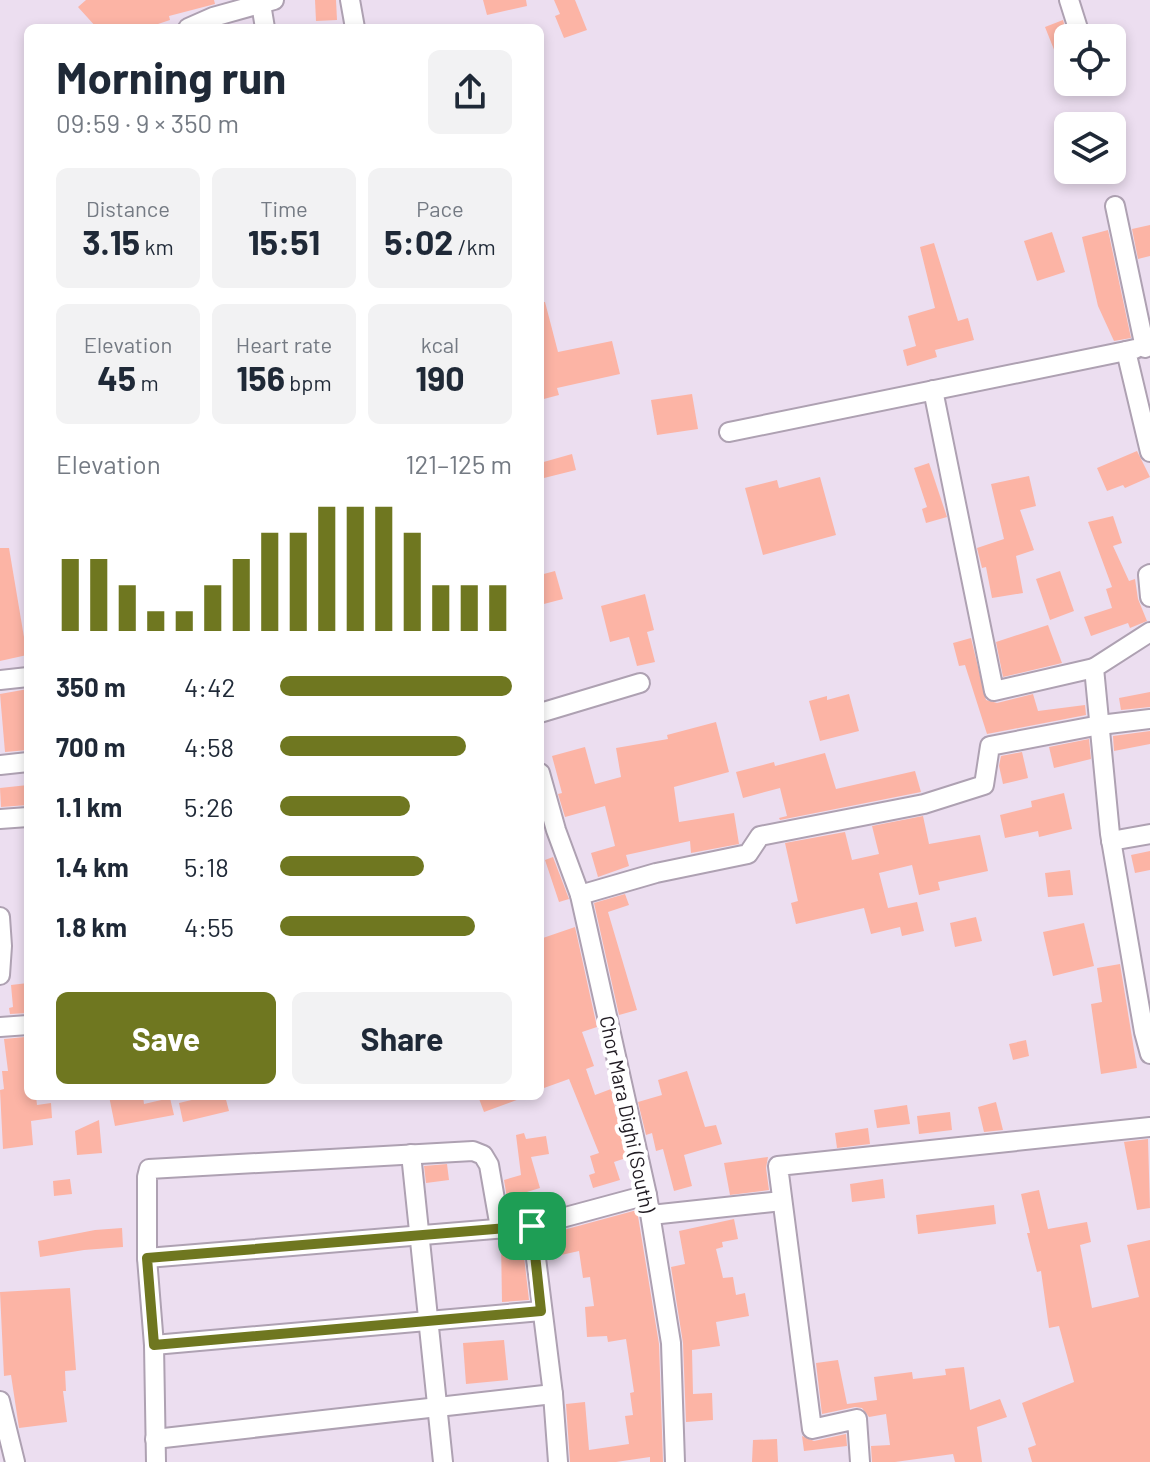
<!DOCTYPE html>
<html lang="en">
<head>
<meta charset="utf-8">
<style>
	:root { --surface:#fff; --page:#f2f2f3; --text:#1f2937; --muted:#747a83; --accent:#6f7720 }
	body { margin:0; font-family:Barlow,sans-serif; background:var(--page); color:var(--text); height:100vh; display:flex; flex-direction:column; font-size:30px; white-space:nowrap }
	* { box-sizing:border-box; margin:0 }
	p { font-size:26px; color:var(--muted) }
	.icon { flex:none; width:44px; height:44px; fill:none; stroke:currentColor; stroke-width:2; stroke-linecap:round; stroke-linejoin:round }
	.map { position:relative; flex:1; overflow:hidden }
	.side { position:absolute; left:24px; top:24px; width:520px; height:1076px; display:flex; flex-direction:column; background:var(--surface); border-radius:12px; box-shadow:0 4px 12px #0003 }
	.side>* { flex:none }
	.controls { position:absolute; left:1054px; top:24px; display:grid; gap:16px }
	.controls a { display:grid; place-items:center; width:72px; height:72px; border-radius:12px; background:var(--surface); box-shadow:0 4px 12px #0003; font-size:40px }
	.pin { position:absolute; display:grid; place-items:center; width:68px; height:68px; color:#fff; margin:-34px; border-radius:16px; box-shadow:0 4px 12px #0006 }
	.round { display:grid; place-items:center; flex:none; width:84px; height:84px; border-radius:12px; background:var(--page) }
	.summary { display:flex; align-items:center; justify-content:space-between; height:136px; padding:0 32px }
	h1 { font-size:44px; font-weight:700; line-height:60px }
	.metrics { display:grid; grid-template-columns:repeat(3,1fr); gap:12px; height:136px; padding:8px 32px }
	.metrics div { display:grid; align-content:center; border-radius:12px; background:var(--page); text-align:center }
	.metrics b { font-size:34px; font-weight:700 }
	.metrics small { font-size:22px; font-weight:400 }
	.metrics p { font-size:22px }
	.chart { height:224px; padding:16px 32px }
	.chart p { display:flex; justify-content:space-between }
	.chart svg { width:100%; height:144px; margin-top:8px; stroke:var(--accent); stroke-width:6 }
	.primary-button { display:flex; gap:16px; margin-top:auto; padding:16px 32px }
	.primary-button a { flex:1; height:92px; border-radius:12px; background:var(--accent); color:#fff; font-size:32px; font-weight:700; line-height:92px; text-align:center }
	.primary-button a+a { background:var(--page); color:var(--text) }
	ul { padding:0 32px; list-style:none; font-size:26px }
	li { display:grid; grid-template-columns:128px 96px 1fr; align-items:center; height:60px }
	li i { height:20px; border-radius:10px; background:var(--accent) }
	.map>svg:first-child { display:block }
	.building { fill:#fcb4a5 }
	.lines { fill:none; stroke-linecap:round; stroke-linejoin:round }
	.street-casing { stroke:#aea1b2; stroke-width:22 }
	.street { stroke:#fff; stroke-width:18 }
	.route-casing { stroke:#fff; stroke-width:16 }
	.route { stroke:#6f7720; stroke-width:10 }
	.labels { text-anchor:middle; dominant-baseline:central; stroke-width:8; stroke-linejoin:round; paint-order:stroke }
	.street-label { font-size:20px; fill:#201b22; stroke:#fff }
</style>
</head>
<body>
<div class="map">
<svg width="1150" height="1462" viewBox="0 0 1150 1462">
	<rect width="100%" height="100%" fill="#ecdef0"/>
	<g class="building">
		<polygon points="86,0 214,0 215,4 169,16 170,20 146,28 97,28 78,7"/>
		<polygon points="315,0 336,0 337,20 316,21"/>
		<polygon points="483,0 526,0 527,6 487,15"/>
		<polygon points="554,0 575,0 587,30 564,38 555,16 560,14"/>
		<polygon points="1063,20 1068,38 1067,82 1045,27"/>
		<polygon points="1150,225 1150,256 1138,259 1132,229"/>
		<polygon points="1108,230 1131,338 1114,341 1098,306 1082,237"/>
		<polygon points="1052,232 1065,272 1037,281 1024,241"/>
		<polygon points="934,243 958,321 968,318 974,340 935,350 937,357 907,366 903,350 916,346 908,316 935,308 920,247"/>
		<polygon points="540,302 545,302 558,352 612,341 620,374 557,388 559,395 540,400"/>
		<polygon points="692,394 698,429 657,435 651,400"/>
		<polygon points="1137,451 1150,477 1125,488 1123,485 1107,491 1097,468"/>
		<polygon points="572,454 576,470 540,479 540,463"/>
		<polygon points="929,463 947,517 926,523 922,509 927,507 914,468"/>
		<polygon points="1029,476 1036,506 1020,510 1034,550 1016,556 1023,593 992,598 986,567 982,568 977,548 1004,539 991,484"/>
		<polygon points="820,477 836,535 763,555 745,488 777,480 779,488"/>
		<polygon points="1113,516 1122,543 1113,546 1129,581 1135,579 1138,599 1147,621 1130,628 1128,623 1091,636 1084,617 1112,608 1106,589 1112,587 1088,522"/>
		<polygon points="0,548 9,548 27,655 0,661"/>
		<polygon points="555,571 563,599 540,605 540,575"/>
		<polygon points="1060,571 1074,611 1050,620 1036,579"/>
		<polygon points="645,594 654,630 647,632 655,662 637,666 629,637 610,642 601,606"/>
		<polygon points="1048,625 1062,663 1003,677 996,642"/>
		<polygon points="971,638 986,700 997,703 1033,694 1038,711 1085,705 1086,715 987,734 965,665 959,666 953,643"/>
		<polygon points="28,689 28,750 5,752 0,694"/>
		<polygon points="1150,692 1150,707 1121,710 1119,698"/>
		<polygon points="849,694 859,731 820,741 809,701 827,696 827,700"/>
		<polygon points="716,722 729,772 674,787 679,822 734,813 739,844 691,853 690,841 626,855 629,866 598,877 591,853 615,846 605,806 565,817 558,794 562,793 552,756 585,747 595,784 621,777 616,748 668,739 667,735"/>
		<polygon points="1150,731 1150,744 1114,751 1113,736"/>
		<polygon points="1089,739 1091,759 1054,768 1049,747"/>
		<polygon points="1022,752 1028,778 1003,784 999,766 1001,756"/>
		<polygon points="825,753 836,789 915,771 921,792 780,820 779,818 787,816 780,788 743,798 736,772 774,762 775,766"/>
		<polygon points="28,785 28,805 1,807 0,788"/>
		<polygon points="1064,793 1072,829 1039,837 1038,831 1005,838 1000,815 1032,807 1031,801"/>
		<polygon points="923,816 929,844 980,835 988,871 938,882 940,890 919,895 912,865 879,873 888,908 917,902 924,931 902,936 900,927 871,934 864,908 796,924 791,903 798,901 785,843 845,832 852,860 879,854 872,826"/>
		<polygon points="1150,851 1150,870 1135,873 1131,855"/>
		<polygon points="553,857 569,899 559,902 545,860"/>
		<polygon points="1070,870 1073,895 1048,897 1045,873"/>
		<polygon points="625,894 629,905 608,912 637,1010 619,1015 594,903"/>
		<polygon points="976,917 982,941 955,947 950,923"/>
		<polygon points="1084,923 1094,966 1053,976 1043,932"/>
		<polygon points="575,927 597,1027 582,1032 594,1066 586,1069 595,1095 611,1089 626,1158 614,1162 620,1180 593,1188 589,1175 595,1173 590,1156 599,1153 569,1079 544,1088 540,1075 540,939"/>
		<polygon points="1120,964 1137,1068 1101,1074 1091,1004 1102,1002 1097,968"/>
		<polygon points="28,983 28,1013 10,1014 9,1008 13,1007 11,985"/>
		<polygon points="25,1037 28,1096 36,1096 37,1105 51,1103 52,1118 31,1121 33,1145 3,1149 0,1090 4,1089 2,1071 8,1071 4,1039"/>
		<polygon points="1026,1040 1029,1056 1013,1060 1009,1044"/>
		<polygon points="687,1071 705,1127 716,1125 722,1144 684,1155 692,1186 674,1191 663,1149 656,1151 652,1133 646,1135 638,1102 662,1095 658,1080"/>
		<polygon points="109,1096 143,1096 144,1104 170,1098 174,1115 115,1126"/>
		<polygon points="208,1096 225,1096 229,1111 183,1122 179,1103"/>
		<polygon points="478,1096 522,1096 522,1098 484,1112"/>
		<polygon points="996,1102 1003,1130 984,1132 978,1107"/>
		<polygon points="907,1105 910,1124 877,1128 874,1110"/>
		<polygon points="950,1112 952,1130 919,1134 917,1116"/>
		<polygon points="99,1120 102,1153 77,1155 75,1131"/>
		<polygon points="868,1128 870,1144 837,1148 835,1133"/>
		<polygon points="524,1133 526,1139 546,1136 549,1154 531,1157 540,1188 517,1195 523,1215 510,1216 504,1180 521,1175 516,1135"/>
		<polygon points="1148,1139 1150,1208 1137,1210 1124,1142 1115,1143"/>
		<polygon points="768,1157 766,1168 769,1190 730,1195 724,1163"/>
		<polygon points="447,1164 449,1180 426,1183 424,1166"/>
		<polygon points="70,1179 72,1194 54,1196 53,1181"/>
		<polygon points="883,1179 885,1198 852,1202 850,1184"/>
		<polygon points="1039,1190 1048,1229 1087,1222 1091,1242 1080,1245 1092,1308 1139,1297 1127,1245 1150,1240 1150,1462 1032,1462 1028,1448 1036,1445 1022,1403 1074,1382 1059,1326 1049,1328 1041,1271 1037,1272 1027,1233 1030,1233 1021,1194"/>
		<polygon points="994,1205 996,1224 918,1234 916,1215"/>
		<polygon points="637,1210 659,1344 663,1462 650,1462 650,1457 616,1462 570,1462 566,1404 585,1402 589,1450 629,1444 625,1416 633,1415 630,1393 634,1392 626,1339 608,1342 607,1336 587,1337 585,1307 594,1306 590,1277 583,1278 579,1251 561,1255 556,1232"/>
		<polygon points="734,1219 738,1239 722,1242 723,1247 716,1249 723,1278 733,1277 736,1295 745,1293 749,1316 716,1322 720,1346 692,1350 693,1394 712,1393 713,1420 686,1422 683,1343 671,1267 685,1264 679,1231"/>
		<polygon points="122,1228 123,1247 84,1250 40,1257 38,1241 95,1230"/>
		<polygon points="522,1239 529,1300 502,1302 501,1241"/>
		<polygon points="70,1288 76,1370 65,1371 66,1391 63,1391 67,1422 19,1428 11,1375 4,1376 0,1292"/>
		<polygon points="504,1340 508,1380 466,1384 463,1343"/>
		<polygon points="838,1360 847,1404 877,1400 874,1377 912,1372 913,1379 946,1375 945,1369 964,1367 970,1410 1000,1399 1007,1417 977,1427 982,1462 955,1462 953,1454 895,1462 872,1462 871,1446 890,1445 886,1414 869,1417 862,1408 855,1407 822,1414 816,1363"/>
		<polygon points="846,1434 847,1446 804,1451 802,1436 814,1441"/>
		<polygon points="777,1439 778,1462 752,1462 753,1440"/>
	</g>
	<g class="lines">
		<g class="street-casing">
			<g id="street">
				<polyline points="350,0 355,28"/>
				<polyline points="1069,0 1081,38"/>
				<polyline points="261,4 265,28"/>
				<polyline points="188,28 213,17 274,0"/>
				<polyline points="1115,206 1145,348"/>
				<polyline points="1135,349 1126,351 1150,452"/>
				<polyline points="933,390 994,691 1094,668"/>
				<polyline points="729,432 1126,351"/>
				<polyline points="1150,574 1148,575 1150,597"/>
				<polyline points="1150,632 1094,668 1110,834 1144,1032 1150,1054"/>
				<polyline points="0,680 28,677"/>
				<polyline points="540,713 640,683"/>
				<polyline points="0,765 28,762"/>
				<polyline points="540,773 556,830 580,895 647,1195 671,1343 675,1462"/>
				<polyline points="0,819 28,817"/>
				<polyline points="1111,841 1150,834"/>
				<polyline points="580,895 656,873 748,854 760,836 924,804 984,785 990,746 1100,725 1150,719"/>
				<polyline points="0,917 2,946 0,975"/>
				<polyline points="0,1027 28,1025"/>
				<polyline points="411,1154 443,1462"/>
				<polyline points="651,1215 782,1201"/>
				<polyline points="532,1226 553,1394 558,1462"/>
				<polyline points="147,1258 532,1226 647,1195"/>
				<polyline points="154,1345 541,1311"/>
				<polyline points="0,1401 15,1462"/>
				<polyline points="155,1439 553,1394"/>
				<polyline points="156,1462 154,1345 147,1258 147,1177 149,1169 473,1151 483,1155 489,1165 500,1228"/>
				<polyline points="860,1462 857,1419 812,1429 778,1166 1150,1127"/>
			</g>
		</g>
		<use href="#street" class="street"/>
	</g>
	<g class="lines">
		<g class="route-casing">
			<polygon id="route" points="532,1226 541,1311 154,1345 147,1258"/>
		</g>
		<use href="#route" class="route"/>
	</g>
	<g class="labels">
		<g class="street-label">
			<text transform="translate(628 1114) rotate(78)">Chor Mara Dighi (South)</text>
		</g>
	</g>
</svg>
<div class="controls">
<a><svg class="icon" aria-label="locate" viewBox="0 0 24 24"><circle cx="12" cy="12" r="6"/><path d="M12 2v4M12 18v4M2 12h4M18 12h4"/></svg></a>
<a><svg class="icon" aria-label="layers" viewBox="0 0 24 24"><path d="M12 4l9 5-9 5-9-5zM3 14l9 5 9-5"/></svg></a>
</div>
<div class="pin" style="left:532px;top:1226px;background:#1e9e55"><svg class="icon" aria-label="arrive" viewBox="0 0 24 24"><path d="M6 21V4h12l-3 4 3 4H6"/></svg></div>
<section class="side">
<div class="summary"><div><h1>Morning run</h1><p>09:59 · 9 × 350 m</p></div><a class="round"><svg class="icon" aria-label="share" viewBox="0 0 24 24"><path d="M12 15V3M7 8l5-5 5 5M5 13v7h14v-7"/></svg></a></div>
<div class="metrics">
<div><p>Distance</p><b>3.15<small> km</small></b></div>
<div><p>Time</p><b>15:51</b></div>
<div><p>Pace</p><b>5:02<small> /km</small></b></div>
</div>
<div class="metrics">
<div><p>Elevation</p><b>45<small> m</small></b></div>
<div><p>Heart rate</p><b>156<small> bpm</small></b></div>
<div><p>kcal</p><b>190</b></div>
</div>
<div class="chart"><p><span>Elevation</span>121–125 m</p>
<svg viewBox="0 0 160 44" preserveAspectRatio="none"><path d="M5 44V22M15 44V22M25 44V30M35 44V38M45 44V38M55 44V30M65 44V22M75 44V14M85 44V14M95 44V6M105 44V6M115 44V6M125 44V14M135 44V30M145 44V30M155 44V30"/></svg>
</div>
<ul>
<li><b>350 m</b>4:42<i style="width:100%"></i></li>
<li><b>700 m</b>4:58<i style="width:80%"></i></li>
<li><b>1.1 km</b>5:26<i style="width:56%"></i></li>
<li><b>1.4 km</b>5:18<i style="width:62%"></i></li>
<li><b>1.8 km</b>4:55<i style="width:84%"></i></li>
</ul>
<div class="primary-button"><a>Save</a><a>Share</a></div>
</section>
</div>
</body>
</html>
